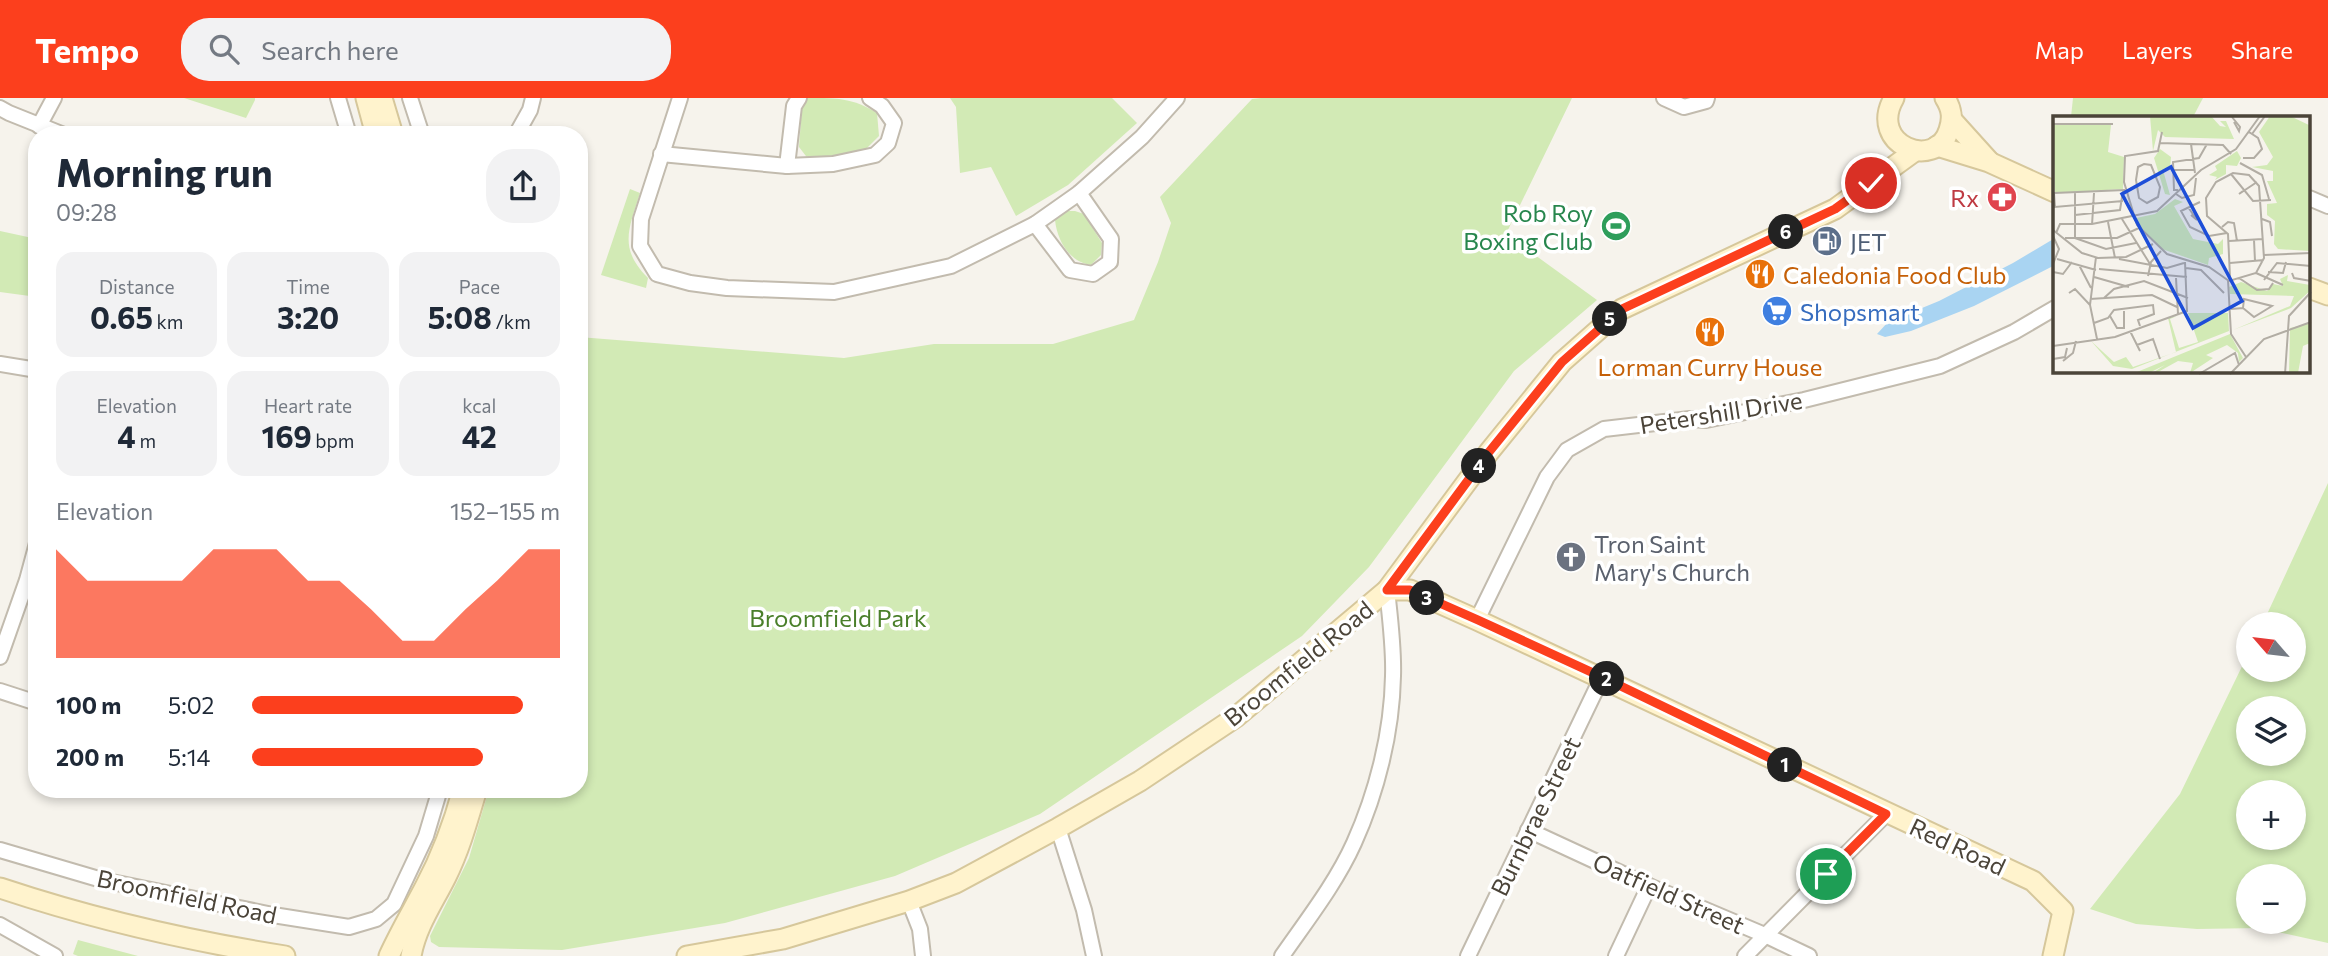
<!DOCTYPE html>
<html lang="en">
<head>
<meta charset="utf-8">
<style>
	:root { --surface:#fff; --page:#f2f2f3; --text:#1f2937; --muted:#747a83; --accent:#fc3f1d }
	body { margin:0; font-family:Commissioner,sans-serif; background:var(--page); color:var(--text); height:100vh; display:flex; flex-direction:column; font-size:26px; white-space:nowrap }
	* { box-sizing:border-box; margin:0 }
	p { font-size:23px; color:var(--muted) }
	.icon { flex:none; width:38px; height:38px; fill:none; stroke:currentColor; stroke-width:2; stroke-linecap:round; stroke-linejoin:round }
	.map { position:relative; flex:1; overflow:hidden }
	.panel { position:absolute; left:28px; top:28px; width:560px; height:672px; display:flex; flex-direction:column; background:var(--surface); border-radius:28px; box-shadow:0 4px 10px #0003 }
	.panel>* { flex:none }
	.needle { width:46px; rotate:298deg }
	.buttons { position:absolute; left:2236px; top:514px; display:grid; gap:14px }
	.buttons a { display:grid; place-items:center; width:70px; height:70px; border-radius:50%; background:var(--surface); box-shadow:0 4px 10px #0003; font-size:35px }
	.pin { position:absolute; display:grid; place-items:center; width:60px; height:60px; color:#fff; margin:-30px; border:4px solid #fff; border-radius:50%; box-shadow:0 2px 7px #0007 }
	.km { position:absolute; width:35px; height:35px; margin:-18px; border-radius:50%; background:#222; color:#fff; font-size:19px; line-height:35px; text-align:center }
	.round { display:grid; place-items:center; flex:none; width:74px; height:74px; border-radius:28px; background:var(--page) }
	.head { display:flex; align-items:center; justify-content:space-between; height:119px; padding:0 28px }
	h1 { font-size:38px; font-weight:700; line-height:52px }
	.figures { display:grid; grid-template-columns:repeat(3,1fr); gap:10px; height:119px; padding:7px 28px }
	.figures div { display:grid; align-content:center; border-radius:18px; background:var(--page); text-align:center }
	.figures b { font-size:30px; font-weight:700 }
	.figures small { font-size:19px; font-weight:400 }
	.figures p { font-size:19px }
	.chart { height:196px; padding:14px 28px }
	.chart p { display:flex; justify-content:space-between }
	.chart svg { width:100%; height:126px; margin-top:7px; fill:var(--accent); opacity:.7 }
	ul { padding:0 28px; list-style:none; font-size:23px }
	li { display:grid; grid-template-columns:112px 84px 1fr; align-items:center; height:52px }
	li i { height:18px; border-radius:9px; background:var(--accent) }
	header { display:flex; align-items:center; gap:42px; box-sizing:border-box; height:98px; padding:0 35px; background:var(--accent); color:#fff }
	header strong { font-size:33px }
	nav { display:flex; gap:38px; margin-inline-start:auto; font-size:24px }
	.search { width:490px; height:63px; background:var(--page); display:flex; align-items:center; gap:18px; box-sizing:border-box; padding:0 24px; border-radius:28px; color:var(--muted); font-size:26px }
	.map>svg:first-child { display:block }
	.green { fill:#d2eab5; fill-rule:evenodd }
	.water { fill:#a9d4f2 }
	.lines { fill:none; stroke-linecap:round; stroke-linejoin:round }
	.street-casing { stroke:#c2bbae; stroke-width:18 }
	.secondary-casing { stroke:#d6c79b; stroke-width:23 }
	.street { stroke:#fff; stroke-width:14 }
	.secondary { stroke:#fff3cd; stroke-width:19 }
	.route-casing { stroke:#fff; stroke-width:14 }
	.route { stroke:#fc3f1d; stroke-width:9 }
	.labels { text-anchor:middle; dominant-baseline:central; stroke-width:7; stroke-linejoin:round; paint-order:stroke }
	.health-label { font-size:24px; fill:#be3a42; stroke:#fff; text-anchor:end }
	.leisure-label { font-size:24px; fill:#27864d; stroke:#fff; text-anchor:end }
	.service-label { font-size:24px; fill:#4e5e75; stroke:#fff; text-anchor:start }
	.food-label { font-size:24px; fill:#c56008; stroke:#fff; text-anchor:start }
	.shop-label { font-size:24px; fill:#366cbe; stroke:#fff; text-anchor:start }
	.street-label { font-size:24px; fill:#4b4439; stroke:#fff }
	.worship-label { font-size:24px; fill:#5b616d; stroke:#fff; text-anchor:start }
	.park-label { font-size:24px; fill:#4a7f2a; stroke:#fff }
	.inset-road { fill:none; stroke:#b2ada4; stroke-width:2 }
	.view { fill:#1d4ed8; fill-opacity:0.15; stroke:#1d4ed8; stroke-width:3.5 }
	.inset-edge { fill:none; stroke:#4b4439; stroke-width:3.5 }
</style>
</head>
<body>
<header>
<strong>Tempo</strong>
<div class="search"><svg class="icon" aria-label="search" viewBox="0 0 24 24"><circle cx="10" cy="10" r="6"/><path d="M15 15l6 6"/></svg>Search here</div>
<nav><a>Map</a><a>Layers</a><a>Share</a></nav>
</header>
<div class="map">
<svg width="2328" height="858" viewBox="0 0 2328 858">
	<rect width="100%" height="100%" fill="#f6f3ec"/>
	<g class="green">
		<polygon points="184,0 255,0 255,2 246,20"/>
		<path d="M808,0C839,0 852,0 877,15L879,38L864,53L809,62L799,49L802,8Z"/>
		<polygon points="950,0 1112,0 1137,25 1068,87 1016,118 991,69 960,75 956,9"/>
		<polygon points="1261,0 1572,0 1506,136 1597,202 1514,273 1369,469 1302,538 1040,716 895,778 725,825 562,852 439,849 431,844 430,838 469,760 489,691 579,691 579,239 844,260 934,246 1053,246 1134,222 1158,164 1171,125 1160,99 1252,1"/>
		<polygon points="2073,0 2203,0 2193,19 2071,19"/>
		<path d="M630,91L640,95C629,131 618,150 648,180L646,190L601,177Z"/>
		<path d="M1063,113H1075L1084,116L1102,145L1101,157L1091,167C1069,164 1057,142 1055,122Z"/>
		<polygon points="0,133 37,141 37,199 0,194"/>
		<path d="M2328,385V845L2260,830L2197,831L2136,826L2090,811L2180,696L2249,554V572H2294V527H2262ZM2249,611H2294V656H2249ZM2249,695H2294V740H2249ZM2249,779H2294V824H2249Z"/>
		<polygon points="78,842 138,858 78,858 73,856"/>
	</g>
	<polygon class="water" points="2055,140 2055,167 1974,208 1911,233 1885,239 1877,236 1888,224 1939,203 2013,165"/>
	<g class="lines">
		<g class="street-casing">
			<g id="street">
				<polyline points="338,0 349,37"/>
				<polyline points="410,0 422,37"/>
				<polyline points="680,0 641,121 640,148 657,176 690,185 727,190 834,194 951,168 1035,126 1079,95 1142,39 1177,0"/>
				<polyline points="1664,0 1684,9 1706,3 1707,0"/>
				<polyline points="0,10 9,15 64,37"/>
				<polyline points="39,28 54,0"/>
				<polyline points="516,37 530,12 533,0"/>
				<polyline points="661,56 787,68 833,66 875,57 888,45 894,25 882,8 870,0"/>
				<polyline points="787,68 794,8 799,0"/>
				<polyline points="2309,100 2328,108"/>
				<polyline points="1035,126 1070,172 1093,176 1110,164 1111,141 1079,95"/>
				<polyline points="0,266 37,272"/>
				<polyline points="1477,522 1547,379 1567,352 1604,331 1690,321 1706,322 1804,302 1940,268 2014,234 2055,210"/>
				<polyline points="0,559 27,482 37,445"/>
				<polyline points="0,593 37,605"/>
				<polyline points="1058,730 1084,812 1094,858"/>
				<polyline points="1528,732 1649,788 1767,838 1809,858"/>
				<polyline points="0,752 102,782 273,817 349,829 376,821 394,806 426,738 440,691"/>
				<polyline points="909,803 920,831 923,858"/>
				<polyline points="0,827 55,858"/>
				<path d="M1282,858C1307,822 1336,785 1354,745C1377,694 1392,634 1393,578C1394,550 1390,520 1387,492"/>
				<polyline points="1468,858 1602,579"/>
				<polyline points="1616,858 1649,788"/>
				<polyline points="1745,858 1886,716"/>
			</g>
		</g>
		<g class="secondary-casing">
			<g id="secondary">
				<polyline points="366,0 376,37"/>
				<polyline points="382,0 393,37"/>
				<path d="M1894,0C1867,47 1936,74 1949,32C1953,20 1952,11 1945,0"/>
				<polyline points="1952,22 1989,63"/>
				<polyline points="1937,48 1989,64 2055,94"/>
				<polyline points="2309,190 2328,197"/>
				<polyline points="1387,492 1410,492 1477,522 2033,783 2063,813 2053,858"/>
				<path d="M0,790C93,821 189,843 285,858"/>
				<path d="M389,858C400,834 413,812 425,789C441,759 454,724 463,691"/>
				<path d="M411,858C416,829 433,805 446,779C460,751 468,721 477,691"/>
				<polyline points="687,858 783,841 909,803 956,785 1058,730 1140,683 1236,619 1387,492 1489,354 1562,264 1622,211 1835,111 1915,53"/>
			</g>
		</g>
		<use href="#street" class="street"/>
		<use href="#secondary" class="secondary"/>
	</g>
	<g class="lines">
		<g class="route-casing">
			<polyline id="route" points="1826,776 1886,716 1602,579 1478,522 1410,492 1387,492 1489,354 1562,264 1622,211 1835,111 1871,85"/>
		</g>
		<use href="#route" class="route"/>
	</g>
	<defs>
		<g id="pharmacy-disc" transform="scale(1.575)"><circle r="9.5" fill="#e0444e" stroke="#fff"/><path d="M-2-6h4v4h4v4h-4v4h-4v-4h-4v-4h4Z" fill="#fff"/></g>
		<g id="stadium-disc" transform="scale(1.575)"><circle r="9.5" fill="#2e9e5b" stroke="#fff"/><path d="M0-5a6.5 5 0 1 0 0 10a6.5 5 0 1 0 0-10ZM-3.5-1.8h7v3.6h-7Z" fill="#fff"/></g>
		<g id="fuel-disc" transform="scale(1.575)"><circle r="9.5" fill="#5c6f8a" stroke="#fff"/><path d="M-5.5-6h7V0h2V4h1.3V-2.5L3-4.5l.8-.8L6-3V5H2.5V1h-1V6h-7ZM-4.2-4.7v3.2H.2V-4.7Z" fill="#fff"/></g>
		<g id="restaurant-disc" transform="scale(1.575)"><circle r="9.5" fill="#e8710a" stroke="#fff"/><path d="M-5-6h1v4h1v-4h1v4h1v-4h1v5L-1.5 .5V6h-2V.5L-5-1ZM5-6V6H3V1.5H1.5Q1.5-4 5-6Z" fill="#fff"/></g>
		<g id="supermarket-disc" transform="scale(1.575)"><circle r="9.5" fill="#3f7fe0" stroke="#fff"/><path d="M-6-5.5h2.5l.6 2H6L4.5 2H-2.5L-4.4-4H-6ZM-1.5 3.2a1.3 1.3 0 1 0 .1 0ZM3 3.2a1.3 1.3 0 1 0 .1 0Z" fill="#fff"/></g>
		<g id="church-disc" transform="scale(1.575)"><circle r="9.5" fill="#6b7280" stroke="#fff"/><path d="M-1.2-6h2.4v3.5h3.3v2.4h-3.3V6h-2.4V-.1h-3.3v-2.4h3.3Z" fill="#fff"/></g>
	</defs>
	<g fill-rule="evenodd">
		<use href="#pharmacy-disc" x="2002" y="99"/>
		<use href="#stadium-disc" x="1616" y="128"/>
		<use href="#fuel-disc" x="1827" y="143"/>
		<use href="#restaurant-disc" x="1760" y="176"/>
		<use href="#supermarket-disc" x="1777" y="213"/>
		<use href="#restaurant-disc" x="1710" y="234"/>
		<use href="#church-disc" x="1571" y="459"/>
	</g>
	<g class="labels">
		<g class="health-label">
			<text x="1979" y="99">Rx</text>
		</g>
		<g class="leisure-label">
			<text x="1593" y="114">Rob Roy<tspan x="1593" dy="28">Boxing Club</tspan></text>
		</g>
		<g class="service-label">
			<text x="1850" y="143">JET</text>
		</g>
		<g class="food-label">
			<text x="1783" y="176">Caledonia Food Club</text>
			<text x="1710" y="268" text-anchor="middle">Lorman Curry House</text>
		</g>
		<g class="shop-label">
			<text x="1800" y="213">Shopsmart</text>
		</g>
		<g class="street-label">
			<text transform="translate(1721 314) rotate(-9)">Petershill Drive</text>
			<text transform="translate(1298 565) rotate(-39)">Broomfield Road</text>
			<text transform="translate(1535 718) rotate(-64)">Burnbrae Street</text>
			<text transform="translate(1958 748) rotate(25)">Red Road</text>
			<text transform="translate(1669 795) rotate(24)">Oatfield Street</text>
			<text transform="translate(187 798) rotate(12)">Broomfield Road</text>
		</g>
		<g class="worship-label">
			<text x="1594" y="445">Tron Saint<tspan x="1594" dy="28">Mary's Church</tspan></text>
		</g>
		<g class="park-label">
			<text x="838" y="519">Broomfield Park</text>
		</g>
	</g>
	<g transform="translate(2053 18)">
		<rect width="257" height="257" fill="#f6f3ec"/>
		<path d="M97,0H158L167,10L173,11L167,5H173L181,23L112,21L105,14L100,35ZM217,0H237L258,10L257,135L225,133L221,128L222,105L214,99V88L224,87L214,65H220V55L199,51L214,49L220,41L206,16ZM0,9H58L55,36L71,41L70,73L2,77ZM107,33L118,41L117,53L110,54L117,79L112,78L101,42ZM184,35L188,42L184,50L173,49V58L162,64L164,61L156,59L164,54L162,50ZM122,83L130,86L121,90L140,123L165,128L170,123V138L156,142L155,149L109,133L86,110L83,102L102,98ZM235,159L234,165L257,169L258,174L238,192L180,214L237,190L241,180L177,178L176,171L188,166L214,175L220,168L230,170L227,163ZM135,197H175L176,215L79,253L60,250L38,225L61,246L73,241L80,251L123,236L115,202L124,200L117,203L126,232L145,226ZM257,207V227L250,230L245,257L236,258L237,212ZM177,218L190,242L186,246L185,237L174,229L153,239L160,242L137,257L140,247L125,245L105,256H101L112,249L96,257L79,258Z" fill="#d2eab5"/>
		<path class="inset-road" d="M179,1L187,11L186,15L181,6M0,8H60M109,16L105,35L72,40L71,66L84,109L114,138L156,151L176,165L203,157L211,142L206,70L196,59L180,57L163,66L153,82L154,100L175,118L177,161M199,18L212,0M107,27L170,29L178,38M138,28L142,57M190,42H201L209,33L205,22L196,16M187,47L209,59L216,83M91,48L98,49L107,71L105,81L94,87L86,82L83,64L85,51ZM118,54H141M178,58L200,85L218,84M125,74H121L120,46L146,42L154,28M190,75L186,78L204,66M1,77L2,91L70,85M1,77L72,74M123,78L129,82L141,79L143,62M147,86L128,95L137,111L156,120L174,117M135,91L144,104L138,99M22,99L67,94L70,75M69,103L97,148M209,103L217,106L219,120M55,106L62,142M39,109L41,77M169,111L175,106L181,107L184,125M0,114L29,137L45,142L73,141L100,128M3,117L7,108H39L104,95L148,54L183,33L207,0M0,120L6,133L0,148M22,121V77M12,122H64L86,112M22,122L53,133L83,127M201,124L202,145M176,125L210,123M211,139L258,137M43,141L37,189L44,223M4,143L43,154M66,143L114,152L131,147M177,147L211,144M26,149L38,172M133,152L148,154L171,177M46,153L134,161M0,156L10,158L19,146M215,156L230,157L233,146M203,157L230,169M239,157L241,162L258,165M95,160L98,146L108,135M41,161L76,171M123,162L125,198M186,162L204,174L216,173L220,167M175,164L178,218L193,241M211,164L224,147L258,150M16,177L22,173L37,189M51,182L61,173L91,165L135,182M37,183L99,179L124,191M178,193L190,192L201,201L219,190L191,183L190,192M57,200L64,212H71V195M41,207L55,202L61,194L100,189L101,198L85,204L87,210M77,215L87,235M84,229L100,223L107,243M0,230L62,221L134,195L132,146M0,243L12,241L14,232M10,245L20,237L23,225M146,258L182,237L186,249M177,258L211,223L258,206M232,258L236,200L258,176"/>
		<path class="view" d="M118,51L189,185L140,212L69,78Z"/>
		<rect width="257" height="257" class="inset-edge"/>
	</g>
</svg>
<div class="buttons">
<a><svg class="needle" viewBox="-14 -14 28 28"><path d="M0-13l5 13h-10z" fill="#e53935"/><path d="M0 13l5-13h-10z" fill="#747a83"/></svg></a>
<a><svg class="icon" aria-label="layers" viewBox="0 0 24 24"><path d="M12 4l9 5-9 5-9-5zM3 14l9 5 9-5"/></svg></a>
<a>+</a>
<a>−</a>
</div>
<div class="pin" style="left:1826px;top:776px;background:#1e9e55"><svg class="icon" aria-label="arrive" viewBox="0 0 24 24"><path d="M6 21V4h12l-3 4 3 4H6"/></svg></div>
<div class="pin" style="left:1871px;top:85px;background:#d93025"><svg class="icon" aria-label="check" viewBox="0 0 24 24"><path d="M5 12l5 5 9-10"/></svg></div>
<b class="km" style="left:1785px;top:667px">1</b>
<b class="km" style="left:1607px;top:581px">2</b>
<b class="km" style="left:1427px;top:500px">3</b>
<b class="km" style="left:1479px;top:368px">4</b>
<b class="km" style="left:1610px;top:221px">5</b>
<b class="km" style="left:1786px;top:134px">6</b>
<section class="panel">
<div class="head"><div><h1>Morning run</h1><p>09:28</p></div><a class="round"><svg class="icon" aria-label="share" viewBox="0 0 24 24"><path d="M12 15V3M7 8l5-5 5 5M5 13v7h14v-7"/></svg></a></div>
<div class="figures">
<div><p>Distance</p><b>0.65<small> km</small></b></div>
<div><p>Time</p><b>3:20</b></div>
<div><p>Pace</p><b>5:08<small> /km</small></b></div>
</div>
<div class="figures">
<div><p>Elevation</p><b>4<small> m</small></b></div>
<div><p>Heart rate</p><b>169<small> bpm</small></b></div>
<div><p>kcal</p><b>42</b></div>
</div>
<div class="chart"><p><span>Elevation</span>152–155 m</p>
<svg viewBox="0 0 160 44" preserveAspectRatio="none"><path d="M0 44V6L10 17L20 17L30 17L40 17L50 6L60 6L70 6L80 17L90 17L100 27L110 38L120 38L130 27L140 17L150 6L160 6V44z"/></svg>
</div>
<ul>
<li><b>100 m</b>5:02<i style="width:88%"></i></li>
<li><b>200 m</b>5:14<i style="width:75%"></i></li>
</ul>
</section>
</div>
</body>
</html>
